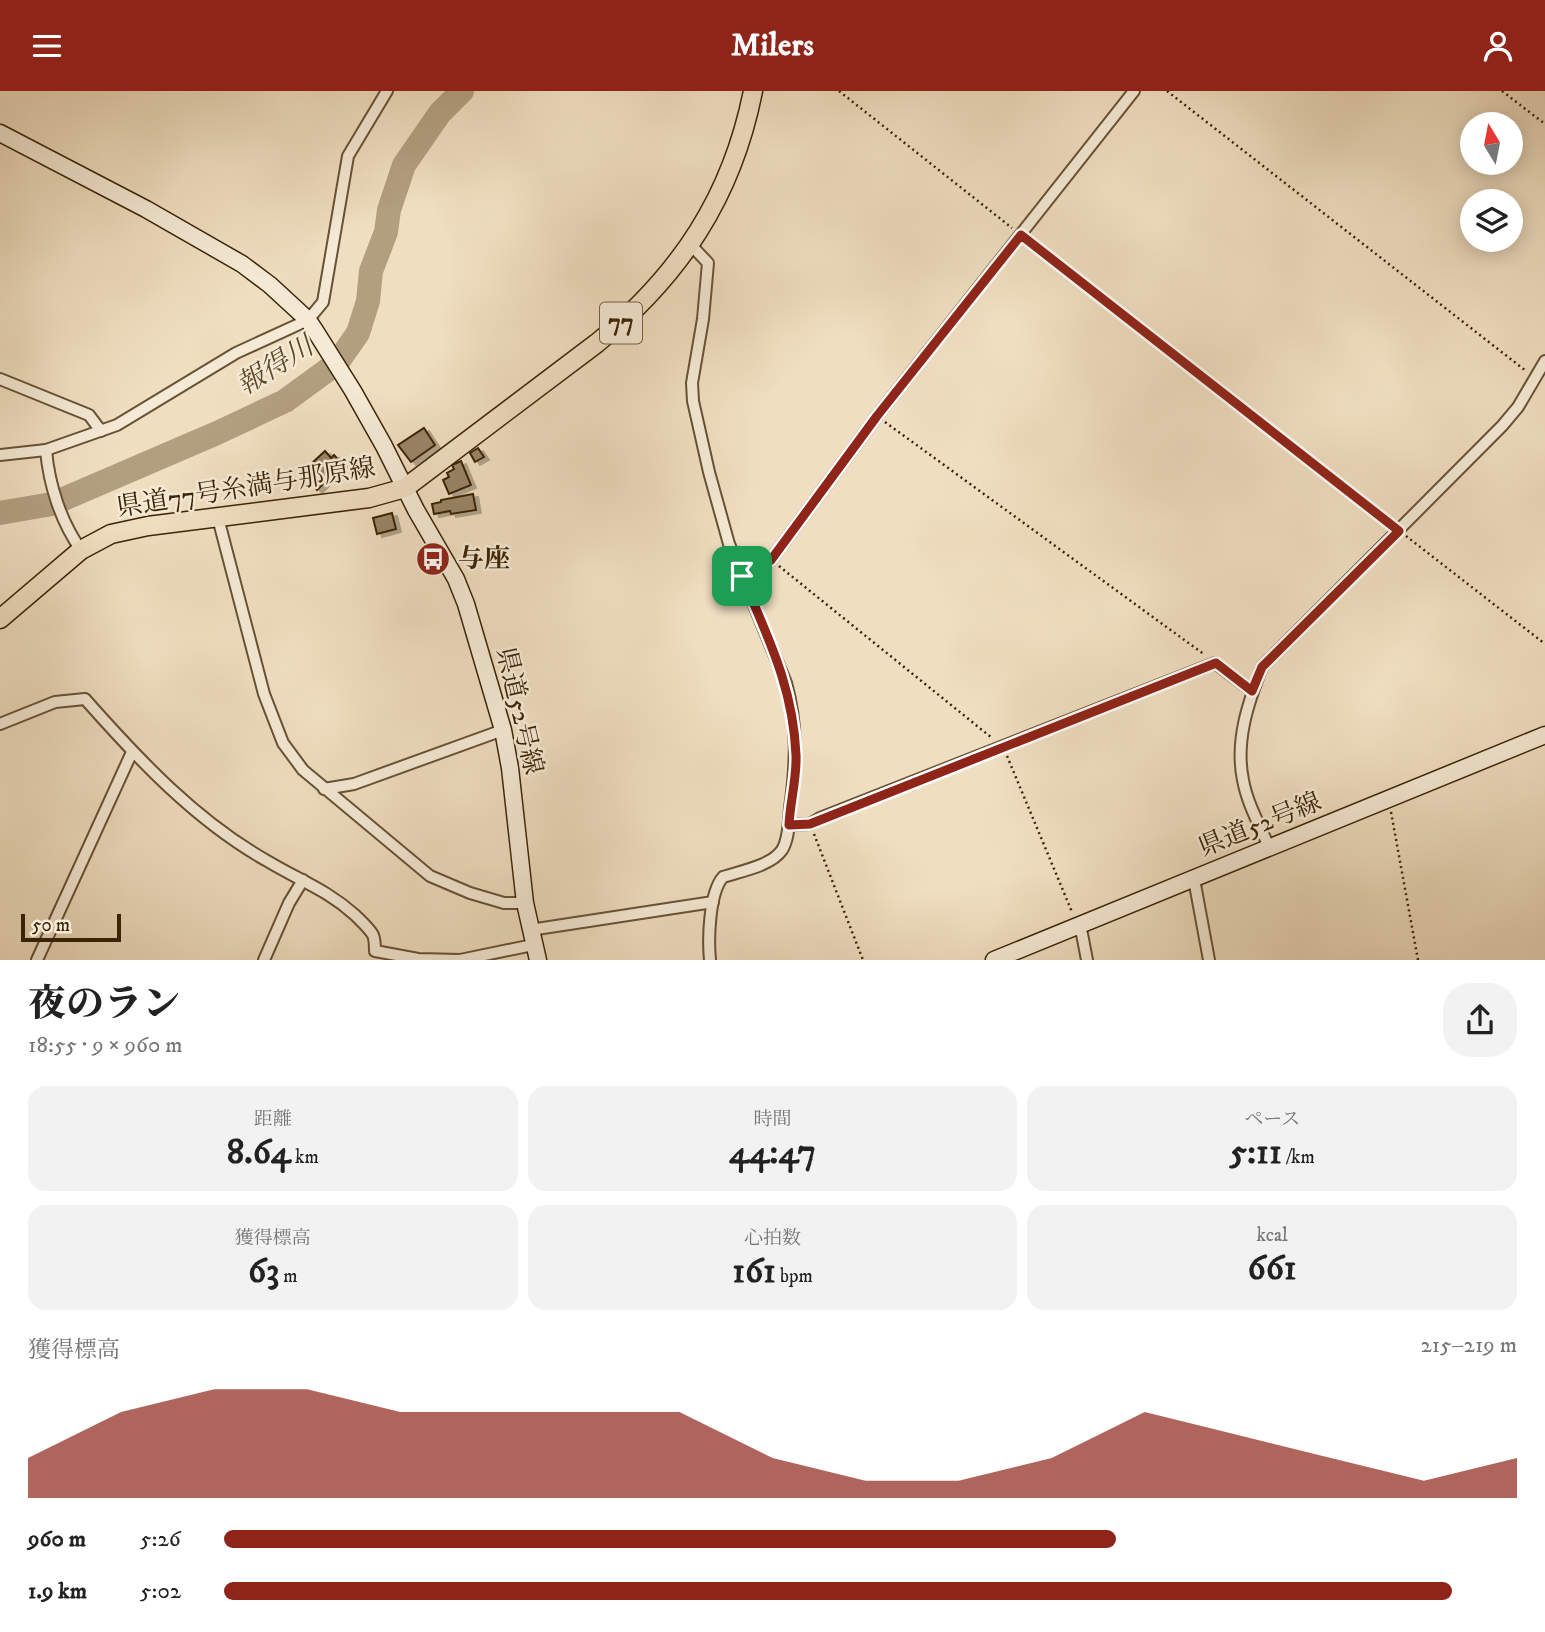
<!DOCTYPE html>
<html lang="ja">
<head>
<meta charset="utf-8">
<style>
	:root { --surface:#fff; --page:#f2f2f2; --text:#222; --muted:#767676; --accent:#8f2418 }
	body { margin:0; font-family:"IM FELL DW Pica","Noto Serif JP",serif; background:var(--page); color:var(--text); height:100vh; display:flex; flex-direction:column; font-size:26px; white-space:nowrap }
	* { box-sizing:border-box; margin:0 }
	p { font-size:23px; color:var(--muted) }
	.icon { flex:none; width:38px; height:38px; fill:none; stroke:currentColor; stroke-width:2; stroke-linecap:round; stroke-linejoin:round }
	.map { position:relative; height:869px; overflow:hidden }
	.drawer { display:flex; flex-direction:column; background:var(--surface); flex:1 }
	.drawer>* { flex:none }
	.needle { width:46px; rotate:350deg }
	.tools { position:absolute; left:1460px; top:21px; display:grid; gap:14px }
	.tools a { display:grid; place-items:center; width:63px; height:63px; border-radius:50%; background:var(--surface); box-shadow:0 4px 18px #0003; font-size:35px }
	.scale { position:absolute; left:21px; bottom:18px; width:100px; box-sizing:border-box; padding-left:7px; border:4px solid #3b2405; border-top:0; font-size:19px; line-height:24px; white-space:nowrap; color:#3b2405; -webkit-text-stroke:5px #f5ead6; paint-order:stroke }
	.pin { position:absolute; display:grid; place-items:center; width:60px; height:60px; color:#fff; margin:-30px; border-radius:14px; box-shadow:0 4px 10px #0006 }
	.round { display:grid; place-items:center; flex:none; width:74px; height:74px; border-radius:28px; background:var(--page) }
	.overview { display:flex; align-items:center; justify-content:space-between; height:119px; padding:0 28px }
	h1 { font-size:38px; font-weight:800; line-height:52px }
	.stats { display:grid; grid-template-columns:repeat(3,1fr); gap:10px; height:119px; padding:7px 28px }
	.stats div { display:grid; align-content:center; border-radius:18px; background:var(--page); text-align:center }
	.stats b { font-size:35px; font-weight:800 }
	.stats small { font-size:19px; font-weight:400 }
	.stats p { font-size:19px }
	.chart { height:196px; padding:14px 28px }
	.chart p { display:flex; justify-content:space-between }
	.chart svg { width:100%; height:126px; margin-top:7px; fill:var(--accent); opacity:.7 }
	ul { padding:0 28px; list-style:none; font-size:23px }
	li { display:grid; grid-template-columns:112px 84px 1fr; align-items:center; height:52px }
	li i { height:18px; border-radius:9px; background:var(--accent) }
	header { display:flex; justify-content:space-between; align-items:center; height:91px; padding:0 28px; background:var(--accent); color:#fff; font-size:32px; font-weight:800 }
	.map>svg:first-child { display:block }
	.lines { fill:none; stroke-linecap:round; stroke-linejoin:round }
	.river { stroke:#b29f80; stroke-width:24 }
	.building { fill:#998566; stroke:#3b2405; stroke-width:2; filter:url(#shadow) }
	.street-casing { stroke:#685234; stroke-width:14 }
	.secondary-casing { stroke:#3b2405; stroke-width:19 }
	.primary-casing { stroke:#3b2405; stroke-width:21 }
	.path { stroke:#3b2405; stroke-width:2.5; stroke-dasharray:2 3.5; stroke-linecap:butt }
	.street { stroke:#f5ead6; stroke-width:10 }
	.secondary { stroke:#f5ead6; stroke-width:16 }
	.primary { stroke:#efdec0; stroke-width:18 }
	.route-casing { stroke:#fff; stroke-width:14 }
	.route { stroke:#8f2418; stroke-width:9 }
	.labels { text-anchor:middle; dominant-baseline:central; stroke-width:5; stroke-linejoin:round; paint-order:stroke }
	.shield { fill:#f5ead6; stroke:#735f44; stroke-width:2 }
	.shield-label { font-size:24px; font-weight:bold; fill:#3b2405 }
	.street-label { font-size:26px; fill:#3b2405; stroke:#f5ead6 }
	.poi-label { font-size:26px; font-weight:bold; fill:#3b2405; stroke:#f5ead6; text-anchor:start }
	.water-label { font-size:28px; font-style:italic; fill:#5f492a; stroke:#f5ead6 }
</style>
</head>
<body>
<header><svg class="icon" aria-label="menu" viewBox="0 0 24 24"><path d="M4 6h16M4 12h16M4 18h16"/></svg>Milers<svg class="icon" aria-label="person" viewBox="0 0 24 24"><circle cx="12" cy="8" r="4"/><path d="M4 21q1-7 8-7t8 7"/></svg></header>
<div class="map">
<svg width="1545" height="869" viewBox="0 0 1545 869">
	<defs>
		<filter id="shadow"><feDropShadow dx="5" dy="3" stdDeviation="0" flood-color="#0004"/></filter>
	</defs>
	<rect width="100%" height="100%" fill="#efdec0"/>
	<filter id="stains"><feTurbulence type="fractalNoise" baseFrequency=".00286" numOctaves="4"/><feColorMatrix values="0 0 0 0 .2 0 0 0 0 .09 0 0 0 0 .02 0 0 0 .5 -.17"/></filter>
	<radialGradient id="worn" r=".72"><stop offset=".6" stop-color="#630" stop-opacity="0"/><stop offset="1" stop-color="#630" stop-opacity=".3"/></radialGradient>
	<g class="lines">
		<polyline class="river" points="0,422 52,413 217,342 285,310 337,272 358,242 368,210 371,180 386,141 389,119 404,74 440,22 462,0"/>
	</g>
	<g class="building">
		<polygon points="424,337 435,354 411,371 398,354"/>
		<polygon points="478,357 484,366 475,371 470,362"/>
		<polygon points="325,360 331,367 334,364 343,374 317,399 301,380 309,374 311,377 312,372"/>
		<polygon points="461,370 471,394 449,403 443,389 449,386 447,382 454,378 452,374"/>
		<polygon points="473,403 476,419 451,423 450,420 434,423 432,413 441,411 441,409"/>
		<polygon points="392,422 396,438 377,443 373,427"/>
	</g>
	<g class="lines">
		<g class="street-casing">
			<g id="street">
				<path d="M691,154L708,172L703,228L692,292L693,310L709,381L729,453L786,592C798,634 796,674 790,717C789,729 789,748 782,759C771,775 741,780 723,786C709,802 708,848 710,869"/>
				<polyline points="0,288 89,324 101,340"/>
				<path d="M46,359C49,394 61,431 81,459"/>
				<polyline points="0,364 46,359 117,334 236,262 308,229 323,211 348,65 387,0"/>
				<polyline points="218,427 264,603 283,652 303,679 430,785 470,802 504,812 525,812"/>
				<polyline points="742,485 771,469 877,325 1134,0"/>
				<path d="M0,633L55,611L85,608C139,669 197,731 269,771C301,790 327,799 355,824C361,830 369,837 373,844C375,849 375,855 375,860L418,868L460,869L533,854"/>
				<polyline points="324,698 354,693 503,639"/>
				<polyline points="789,734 810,733 820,727 1215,572 1252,600"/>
				<path d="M1269,756C1260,735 1247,712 1243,689C1235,650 1248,612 1262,576L1502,335L1518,316L1545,270"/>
				<polyline points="1194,788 1209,869"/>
				<polyline points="1078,836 1082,843 1087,869"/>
				<polyline points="530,839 713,811"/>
				<polyline points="37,869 132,661"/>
				<polyline points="264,869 289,812 303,789"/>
			</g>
		</g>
		<g class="secondary-casing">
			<g id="secondary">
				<polyline points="0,42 146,118 242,173 270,194 308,229 316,241 353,300 384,355 416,419 456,488 466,513 503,639 510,677 525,812 538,869"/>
				<polyline points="994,869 1545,644"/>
			</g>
		</g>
		<g class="primary-casing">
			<path id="primary" d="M0,528L81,459L111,443L148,435L369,407L405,397L597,252C680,184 732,106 753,0"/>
		</g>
		<g class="path">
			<polyline points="839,0 1012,137"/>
			<polyline points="1167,0 1526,280"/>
			<polyline points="1502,0 1545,33"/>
			<polyline points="1028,150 1390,432"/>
			<polyline points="885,331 1205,564"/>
			<polyline points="1406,445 1545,553"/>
			<polyline points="779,475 992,647"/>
			<polyline points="1007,665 1072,821"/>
			<polyline points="1391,721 1418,869"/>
			<polyline points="814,743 863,869"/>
		</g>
		<use href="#street" class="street"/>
		<use href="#secondary" class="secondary"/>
		<use href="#primary" class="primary"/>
	</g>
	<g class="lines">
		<g class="route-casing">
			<path id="route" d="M1021,144L1399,440L1262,576L1252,600L1216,572L810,733L789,734C790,711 797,687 796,664C793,595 768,547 742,485L771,469L877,325Z"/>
		</g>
		<use href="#route" class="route"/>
	</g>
	<defs>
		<g id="bus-disc" transform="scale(1.75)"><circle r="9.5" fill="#8f2418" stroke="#f5ead6"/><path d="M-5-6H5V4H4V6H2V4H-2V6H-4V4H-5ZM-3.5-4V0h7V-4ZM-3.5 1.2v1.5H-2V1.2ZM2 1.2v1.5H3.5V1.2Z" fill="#fff"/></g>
	</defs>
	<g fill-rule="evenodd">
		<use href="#bus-disc" x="433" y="468"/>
	</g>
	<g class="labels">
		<rect class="shield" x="600" y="211.5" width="42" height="41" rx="5"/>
		<g class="shield-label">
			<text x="621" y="232">77</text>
		</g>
		<g class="street-label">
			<text transform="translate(246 397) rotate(-9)">県道77号糸満与那原線</text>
			<text transform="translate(519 620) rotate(77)">県道52号線</text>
			<text transform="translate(1260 734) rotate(-22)">県道52号線</text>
		</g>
		<g class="poi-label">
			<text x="458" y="468">与座</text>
		</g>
		<g class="water-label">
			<text transform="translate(275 275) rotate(-32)">報得川</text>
		</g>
	</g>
	<rect width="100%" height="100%" filter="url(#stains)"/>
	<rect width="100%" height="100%" fill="url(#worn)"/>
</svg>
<div class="tools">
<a><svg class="needle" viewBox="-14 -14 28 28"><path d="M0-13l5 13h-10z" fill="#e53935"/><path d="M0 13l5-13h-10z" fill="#767676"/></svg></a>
<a><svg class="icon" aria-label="layers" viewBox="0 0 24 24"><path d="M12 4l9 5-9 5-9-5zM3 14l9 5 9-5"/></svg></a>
</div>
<div class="scale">50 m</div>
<div class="pin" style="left:742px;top:485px;background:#1e9e55"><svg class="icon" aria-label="arrive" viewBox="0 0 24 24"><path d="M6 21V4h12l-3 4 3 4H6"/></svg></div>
</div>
<section class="drawer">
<div class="overview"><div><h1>夜のラン</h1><p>18:55 · 9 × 960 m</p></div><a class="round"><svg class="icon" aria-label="share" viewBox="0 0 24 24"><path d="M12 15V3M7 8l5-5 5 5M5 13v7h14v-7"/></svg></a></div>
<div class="stats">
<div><p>距離</p><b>8.64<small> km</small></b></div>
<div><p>時間</p><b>44:47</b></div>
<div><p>ペース</p><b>5:11<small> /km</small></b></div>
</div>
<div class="stats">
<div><p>獲得標高</p><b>63<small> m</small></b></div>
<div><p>心拍数</p><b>161<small> bpm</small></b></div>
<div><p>kcal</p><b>661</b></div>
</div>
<div class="chart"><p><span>獲得標高</span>215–219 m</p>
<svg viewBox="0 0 160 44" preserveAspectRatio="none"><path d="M0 44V30L10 14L20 6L30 6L40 14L50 14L60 14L70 14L80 30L90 38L100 38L110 30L120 14L130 22L140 30L150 38L160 30V44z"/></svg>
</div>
<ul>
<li><b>960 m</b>5:26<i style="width:69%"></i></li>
<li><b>1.9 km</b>5:02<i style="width:95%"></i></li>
</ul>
</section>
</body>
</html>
